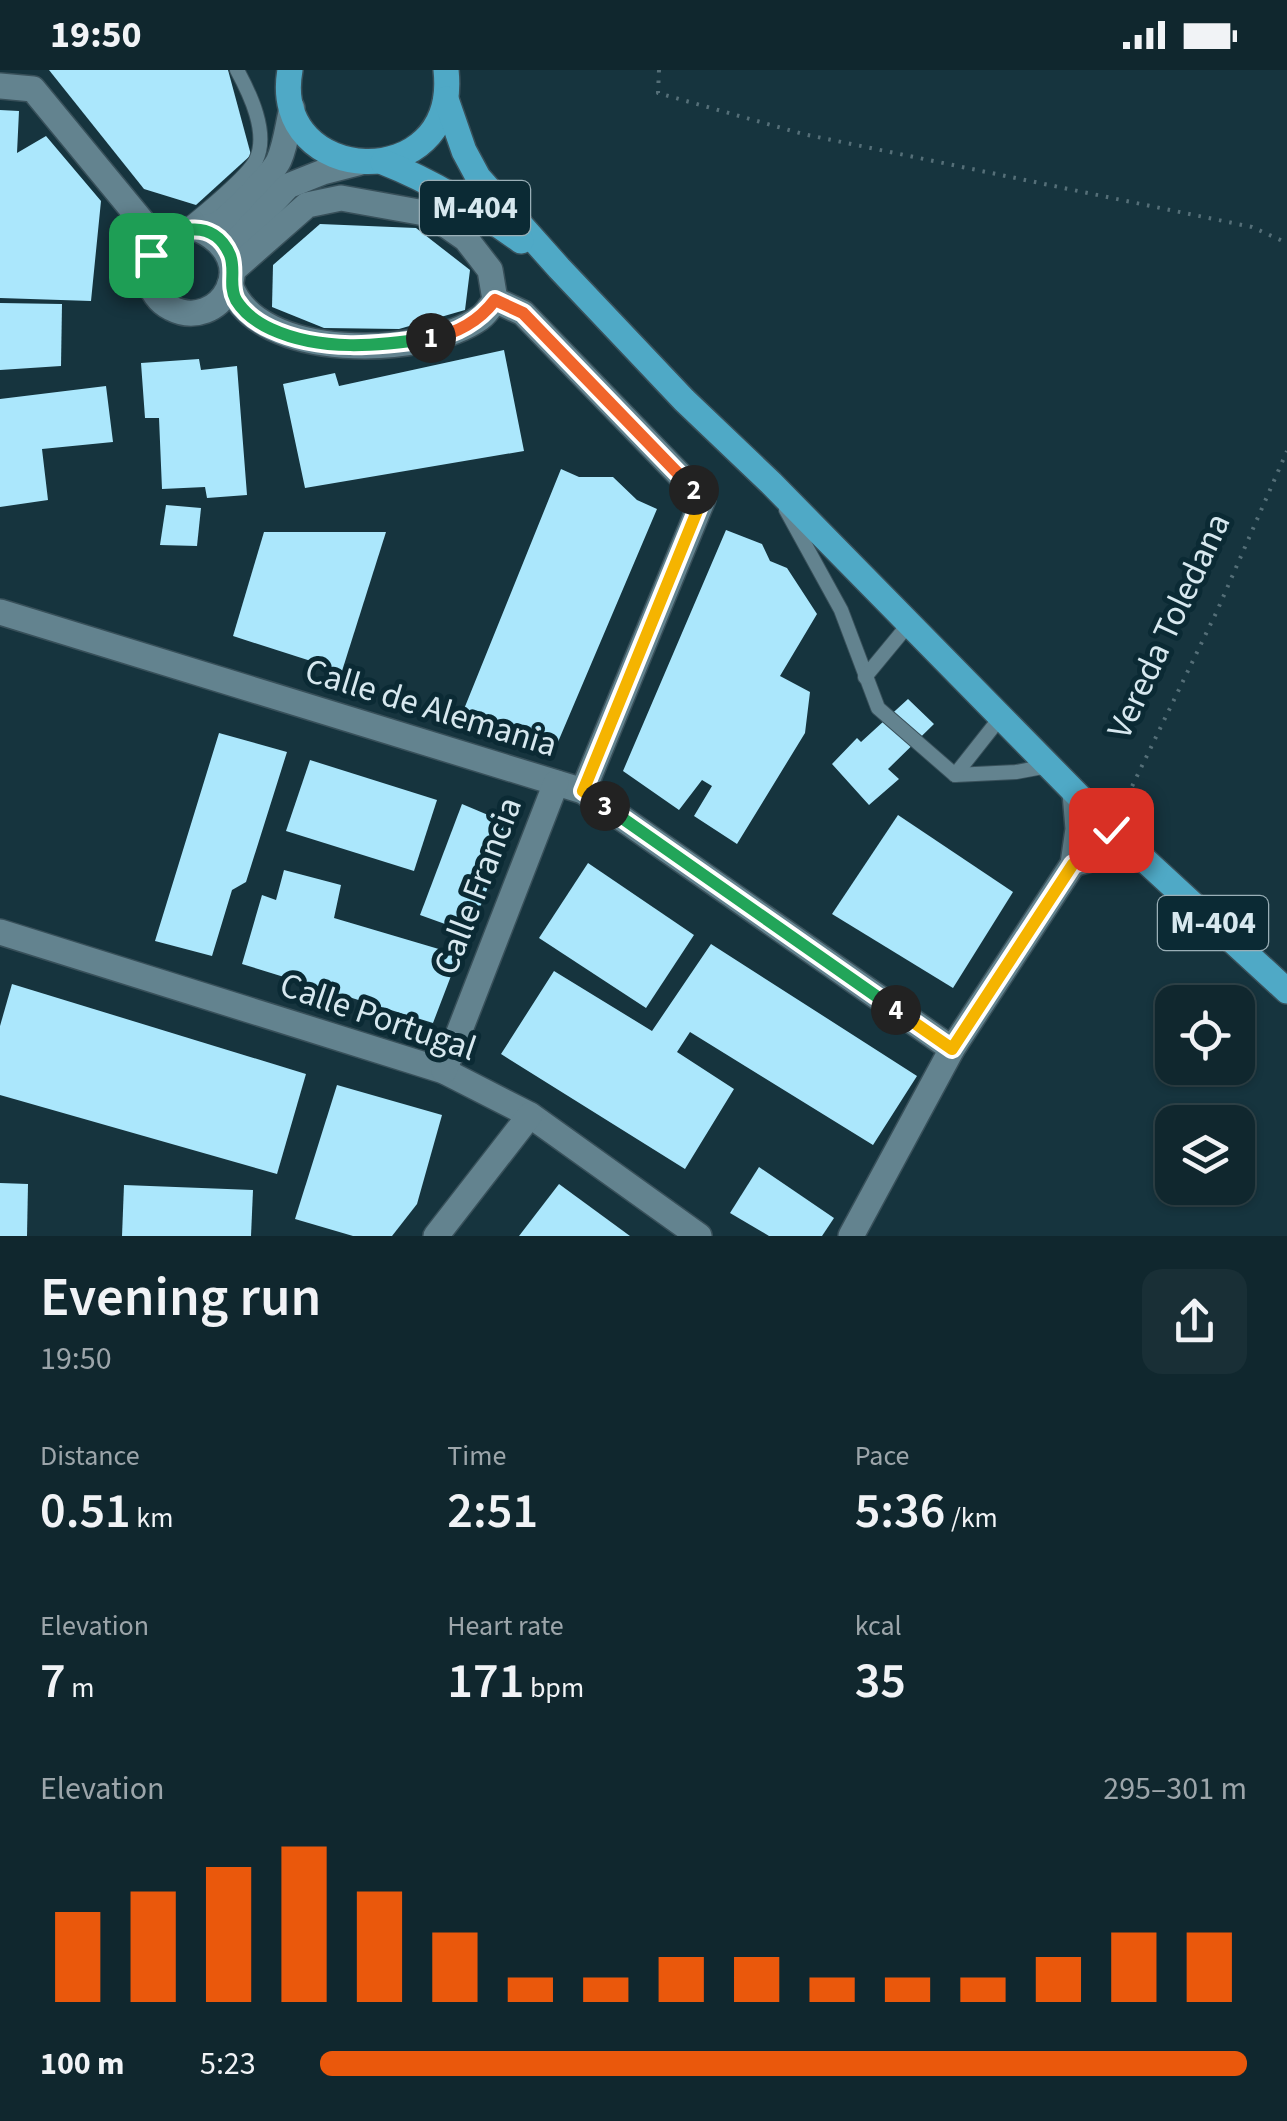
<!DOCTYPE html>
<html lang="en">
<head>
<meta charset="utf-8">
<style>
	:root { --surface:#10272e; --page:#192f36; --text:#f1f3f6; --muted:#9ca5aa; --line:#30444a; --accent:#ea580c }
	body { margin:0; font-family:"Source Sans 3",sans-serif; background:var(--page); color:var(--text); height:100vh; display:flex; flex-direction:column; font-size:38px; white-space:nowrap }
	* { box-sizing:border-box; margin:0 }
	p { font-size:32px; color:var(--muted) }
	.icon { flex:none; width:55px; height:55px; fill:none; stroke:currentColor; stroke-width:2; stroke-linecap:round; stroke-linejoin:round }
	.map { position:relative; height:1166px; overflow:hidden }
	.sheet { display:flex; flex-direction:column; background:var(--surface); flex:1 }
	.sheet>* { flex:none }
	.buttons { position:absolute; left:1155px; top:915px; display:grid; gap:20px }
	.buttons a { display:grid; place-items:center; width:100px; height:100px; border-radius:20px; background:var(--surface); box-shadow:0 2px 8px #0004,0 0 0 2px var(--line); font-size:50px }
	.pin { position:absolute; display:grid; place-items:center; width:85px; height:85px; color:#fff; margin:-42px; border-radius:20px; box-shadow:0 5px 15px #0006 }
	.km { position:absolute; width:50px; height:50px; margin:-25px; border-radius:50%; background:#222; color:#fff; font-size:28px; line-height:50px; text-align:center }
	.round { display:grid; place-items:center; flex:none; width:105px; height:105px; border-radius:20px; background:var(--page) }
	.summary { display:flex; align-items:center; justify-content:space-between; height:170px; padding:0 40px }
	h1 { font-size:55px; font-weight:600; line-height:75px }
	.stats { display:grid; grid-template-columns:repeat(3,1fr); gap:15px; height:170px; padding:10px 40px }
	.stats div { display:grid; align-content:center }
	.stats b { font-size:50px; font-weight:600 }
	.stats small { font-size:28px; font-weight:400 }
	.stats p { font-size:28px }
	.chart { height:280px; padding:20px 40px }
	.chart p { display:flex; justify-content:space-between }
	.chart svg { width:100%; height:180px; margin-top:10px; stroke:var(--accent); stroke-width:6 }
	ul { padding:0 40px; list-style:none; font-size:32px }
	li { display:grid; grid-template-columns:160px 120px 1fr; align-items:center; height:75px }
	li i { height:25px; border-radius:12px; background:var(--accent) }
	.status { display:flex; justify-content:space-between; align-items:center; height:70px; padding:0 50px; background:var(--surface); direction:ltr }
	.status svg { height:28px; fill:currentColor }
	.map>svg:first-child { display:block }
	.building { fill:#abe7fc }
	.lines { fill:none; stroke-linecap:round; stroke-linejoin:round }
	.lane-casing { stroke:#38505a; stroke-width:16 }
	.street-casing { stroke:#38505a; stroke-width:28 }
	.primary-casing { stroke:#38505a; stroke-width:28 }
	.path { stroke:#556f78; stroke-width:4; stroke-dasharray:2.5 8; stroke-linecap:butt }
	.lane { stroke:#63838f; stroke-width:14 }
	.street { stroke:#63838f; stroke-width:25 }
	.primary { stroke:#4fa9c6; stroke-width:25 }
	.split-1-casing { stroke:#fff; stroke-width:20 }
	.split-2-casing { stroke:#fff; stroke-width:20 }
	.split-3-casing { stroke:#fff; stroke-width:20 }
	.split-4-casing { stroke:#fff; stroke-width:20 }
	.split-5-casing { stroke:#fff; stroke-width:20 }
	.split-1 { stroke:#22a559; stroke-width:12 }
	.split-2 { stroke:#f0652b; stroke-width:12 }
	.split-3 { stroke:#f5b400; stroke-width:12 }
	.split-4 { stroke:#22a559; stroke-width:12 }
	.split-5 { stroke:#f5b400; stroke-width:12 }
	.labels { text-anchor:middle; dominant-baseline:central; stroke-width:10; stroke-linejoin:round; paint-order:stroke }
	.shield { fill:#0b2a34; stroke:#9aafb7; stroke-width:2.5 }
	.shield-label { font-size:32px; font-weight:bold; fill:#d7e8ef }
	.street-label { font-size:35px; fill:#d7e8ef; stroke:#0b2a34 }
</style>
</head>
<body>
<div class="status"><b>19:50</b><svg viewBox="0 0 49 12"><path d="M0 12V9h3v3zM5 12V6h3v6zM10 12V3h3v9zM15 12V0h3v12zM26 1h20v11H26zM47 4h2v5h-2z"/></svg></div>
<div class="map">
<svg width="1287" height="1166" viewBox="0 0 1287 1166">
	<rect width="100%" height="100%" fill="#16343e"/>
	<g class="building">
		<polygon points="49,0 228,0 251,85 196,135 144,119"/>
		<polygon points="0,40 19,41 17,83 46,66 101,131 91,231 0,228"/>
		<polygon points="320,154 416,158 470,200 465,240 399,259 324,258 272,237 273,195"/>
		<polygon points="0,233 62,234 61,296 0,300"/>
		<polygon points="504,280 524,381 305,418 283,314 335,303 339,316"/>
		<polygon points="199,289 201,300 237,296 247,425 207,428 205,417 162,419 159,348 145,348 141,293"/>
		<polygon points="106,316 113,372 42,379 48,430 0,437 0,329"/>
		<polygon points="561,399 579,407 613,407 637,430 657,439 555,679 462,644"/>
		<polygon points="166,435 201,438 197,476 160,475"/>
		<polygon points="726,460 762,474 770,491 787,498 817,544 780,606 810,622 805,663 737,774 694,746 712,716 702,710 679,740 623,701"/>
		<polygon points="264,462 386,462 342,601 233,566"/>
		<polygon points="908,629 934,654 888,699 899,709 869,735 832,694 857,668 861,672"/>
		<polygon points="219,663 287,682 246,812 232,820 212,886 155,871"/>
		<polygon points="310,690 437,730 414,801 286,761"/>
		<polygon points="462,734 512,755 470,863 420,845"/>
		<polygon points="898,745 1013,822 953,918 832,844"/>
		<polygon points="588,793 694,865 646,938 539,868"/>
		<polygon points="284,800 341,815 334,848 459,885 433,953 242,894 262,825 276,830"/>
		<polygon points="711,874 917,1006 873,1075 690,962 677,982 734,1019 685,1099 501,984 554,901 652,961"/>
		<polygon points="12,914 306,1004 277,1104 0,1025 0,956"/>
		<polygon points="337,1015 442,1045 417,1134 392,1166 353,1166 295,1149"/>
		<polygon points="759,1097 834,1148 822,1166 769,1166 730,1143"/>
		<polygon points="0,1113 28,1114 27,1166 0,1166"/>
		<polygon points="559,1114 630,1166 519,1166"/>
		<polygon points="124,1115 253,1120 251,1166 122,1166"/>
	</g>
	<g class="lines">
		<g class="lane-casing">
			<g id="lane">
				<path d="M188,155C203,143 248,106 256,90C269,63 250,24 237,0"/>
				<polyline points="786,440 841,540 878,638 955,705 1016,702 1048,696"/>
				<polyline points="865,607 908,555"/>
				<polyline points="955,705 1000,648"/>
			</g>
		</g>
		<g class="street-casing">
			<g id="street">
				<polyline points="0,16 33,19 159,172"/>
				<path d="M198,159C266,190 219,263 171,238C146,226 142,193 159,173C174,155 196,162 216,155C227,150 274,102 279,90C286,74 288,54 292,38"/>
				<polyline points="228,180 288,116 323,102 358,93"/>
				<path d="M230,214C256,292 424,288 480,248C486,244 491,236 495,230L490,200L466,169L430,144L341,128L307,135L233,200"/>
				<polyline points="495,230 523,243 703,429 583,721"/>
				<polyline points="0,542 583,721 952,979"/>
				<polyline points="1073,794 1094,788 1139,785"/>
				<polyline points="0,862 444,1001 530,1045 699,1166"/>
				<polyline points="444,1001 556,713"/>
				<polyline points="436,1166 530,1045"/>
				<polyline points="851,1166 952,979 1073,794 1078,759 1075,723"/>
			</g>
		</g>
		<g class="primary-casing">
			<g id="primary">
				<path d="M290,0C269,117 460,127 446,0"/>
				<polyline points="446,29 464,81 478,107 559,198 684,330 771,413 1111,759 1287,921"/>
				<path d="M383,92C434,112 476,139 521,171"/>
			</g>
		</g>
		<g class="path">
			<polyline points="659,0 658,23 803,64 1252,157 1287,173"/>
			<polyline points="1123,735 1217,541 1287,381"/>
		</g>
		<use href="#lane" class="lane"/>
		<use href="#street" class="street"/>
		<use href="#primary" class="primary"/>
	</g>
	<g class="lines">
		<g class="split-1-casing">
			<path id="split-1" d="M151,185C171,155 214,147 230,185C236,201 228,215 236,230C244,243 258,253 271,259C321,282 379,276 431,268"/>
		</g>
		<g class="split-2-casing">
			<path id="split-2" d="M431,268C456,264 479,251 495,230L523,243L694,420"/>
		</g>
		<g class="split-3-casing">
			<polyline id="split-3" points="605,736 583,721 702,429 694,420"/>
		</g>
		<g class="split-4-casing">
			<polyline id="split-4" points="605,736 896,940"/>
		</g>
		<g class="split-5-casing">
			<polyline id="split-5" points="896,940 952,979 1073,794 1094,788 1139,785 1111,760"/>
		</g>
		<use href="#split-1" class="split-1"/>
		<use href="#split-2" class="split-2"/>
		<use href="#split-3" class="split-3"/>
		<use href="#split-4" class="split-4"/>
		<use href="#split-5" class="split-5"/>
	</g>
	<g class="labels">
		<g class="shield">
			<rect x="420" y="111" width="110" height="54" rx="8"/>
			<rect x="1158" y="826" width="110" height="54" rx="8"/>
		</g>
		<g class="shield-label">
			<text x="475" y="138">M-404</text>
			<text x="1213" y="853">M-404</text>
		</g>
		<g class="street-label">
			<text transform="translate(1169 556) rotate(-65)">Vereda Toledana</text>
			<text transform="translate(431 638) rotate(17)">Calle de Alemania</text>
			<text transform="translate(478 816) rotate(-69)">Calle Francia</text>
			<text transform="translate(378 947) rotate(19)">Calle Portugal</text>
		</g>
	</g>
</svg>
<div class="buttons">
<a><svg class="icon" aria-label="locate" viewBox="0 0 24 24"><circle cx="12" cy="12" r="6"/><path d="M12 2v4M12 18v4M2 12h4M18 12h4"/></svg></a>
<a><svg class="icon" aria-label="layers" viewBox="0 0 24 24"><path d="M12 4l9 5-9 5-9-5zM3 14l9 5 9-5"/></svg></a>
</div>
<div class="pin" style="left:151px;top:185px;background:#1e9e55"><svg class="icon" aria-label="arrive" viewBox="0 0 24 24"><path d="M6 21V4h12l-3 4 3 4H6"/></svg></div>
<div class="pin" style="left:1111px;top:760px;background:#d93025"><svg class="icon" aria-label="check" viewBox="0 0 24 24"><path d="M5 12l5 5 9-10"/></svg></div>
<b class="km" style="left:431px;top:268px">1</b>
<b class="km" style="left:694px;top:420px">2</b>
<b class="km" style="left:605px;top:736px">3</b>
<b class="km" style="left:896px;top:940px">4</b>
</div>
<section class="sheet">
<div class="summary"><div><h1>Evening run</h1><p>19:50</p></div><a class="round"><svg class="icon" aria-label="share" viewBox="0 0 24 24"><path d="M12 15V3M7 8l5-5 5 5M5 13v7h14v-7"/></svg></a></div>
<div class="stats">
<div><p>Distance</p><b>0.51<small> km</small></b></div>
<div><p>Time</p><b>2:51</b></div>
<div><p>Pace</p><b>5:36<small> /km</small></b></div>
</div>
<div class="stats">
<div><p>Elevation</p><b>7<small> m</small></b></div>
<div><p>Heart rate</p><b>171<small> bpm</small></b></div>
<div><p>kcal</p><b>35</b></div>
</div>
<div class="chart"><p><span>Elevation</span>295–301 m</p>
<svg viewBox="0 0 160 44" preserveAspectRatio="none"><path d="M5 44V22M15 44V17M25 44V11M35 44V6M45 44V17M55 44V27M65 44V38M75 44V38M85 44V33M95 44V33M105 44V38M115 44V38M125 44V38M135 44V33M145 44V27M155 44V27"/></svg>
</div>
<ul>
<li><b>100 m</b>5:23<i style="width:100%"></i></li>
</ul>
</section>
</body>
</html>
